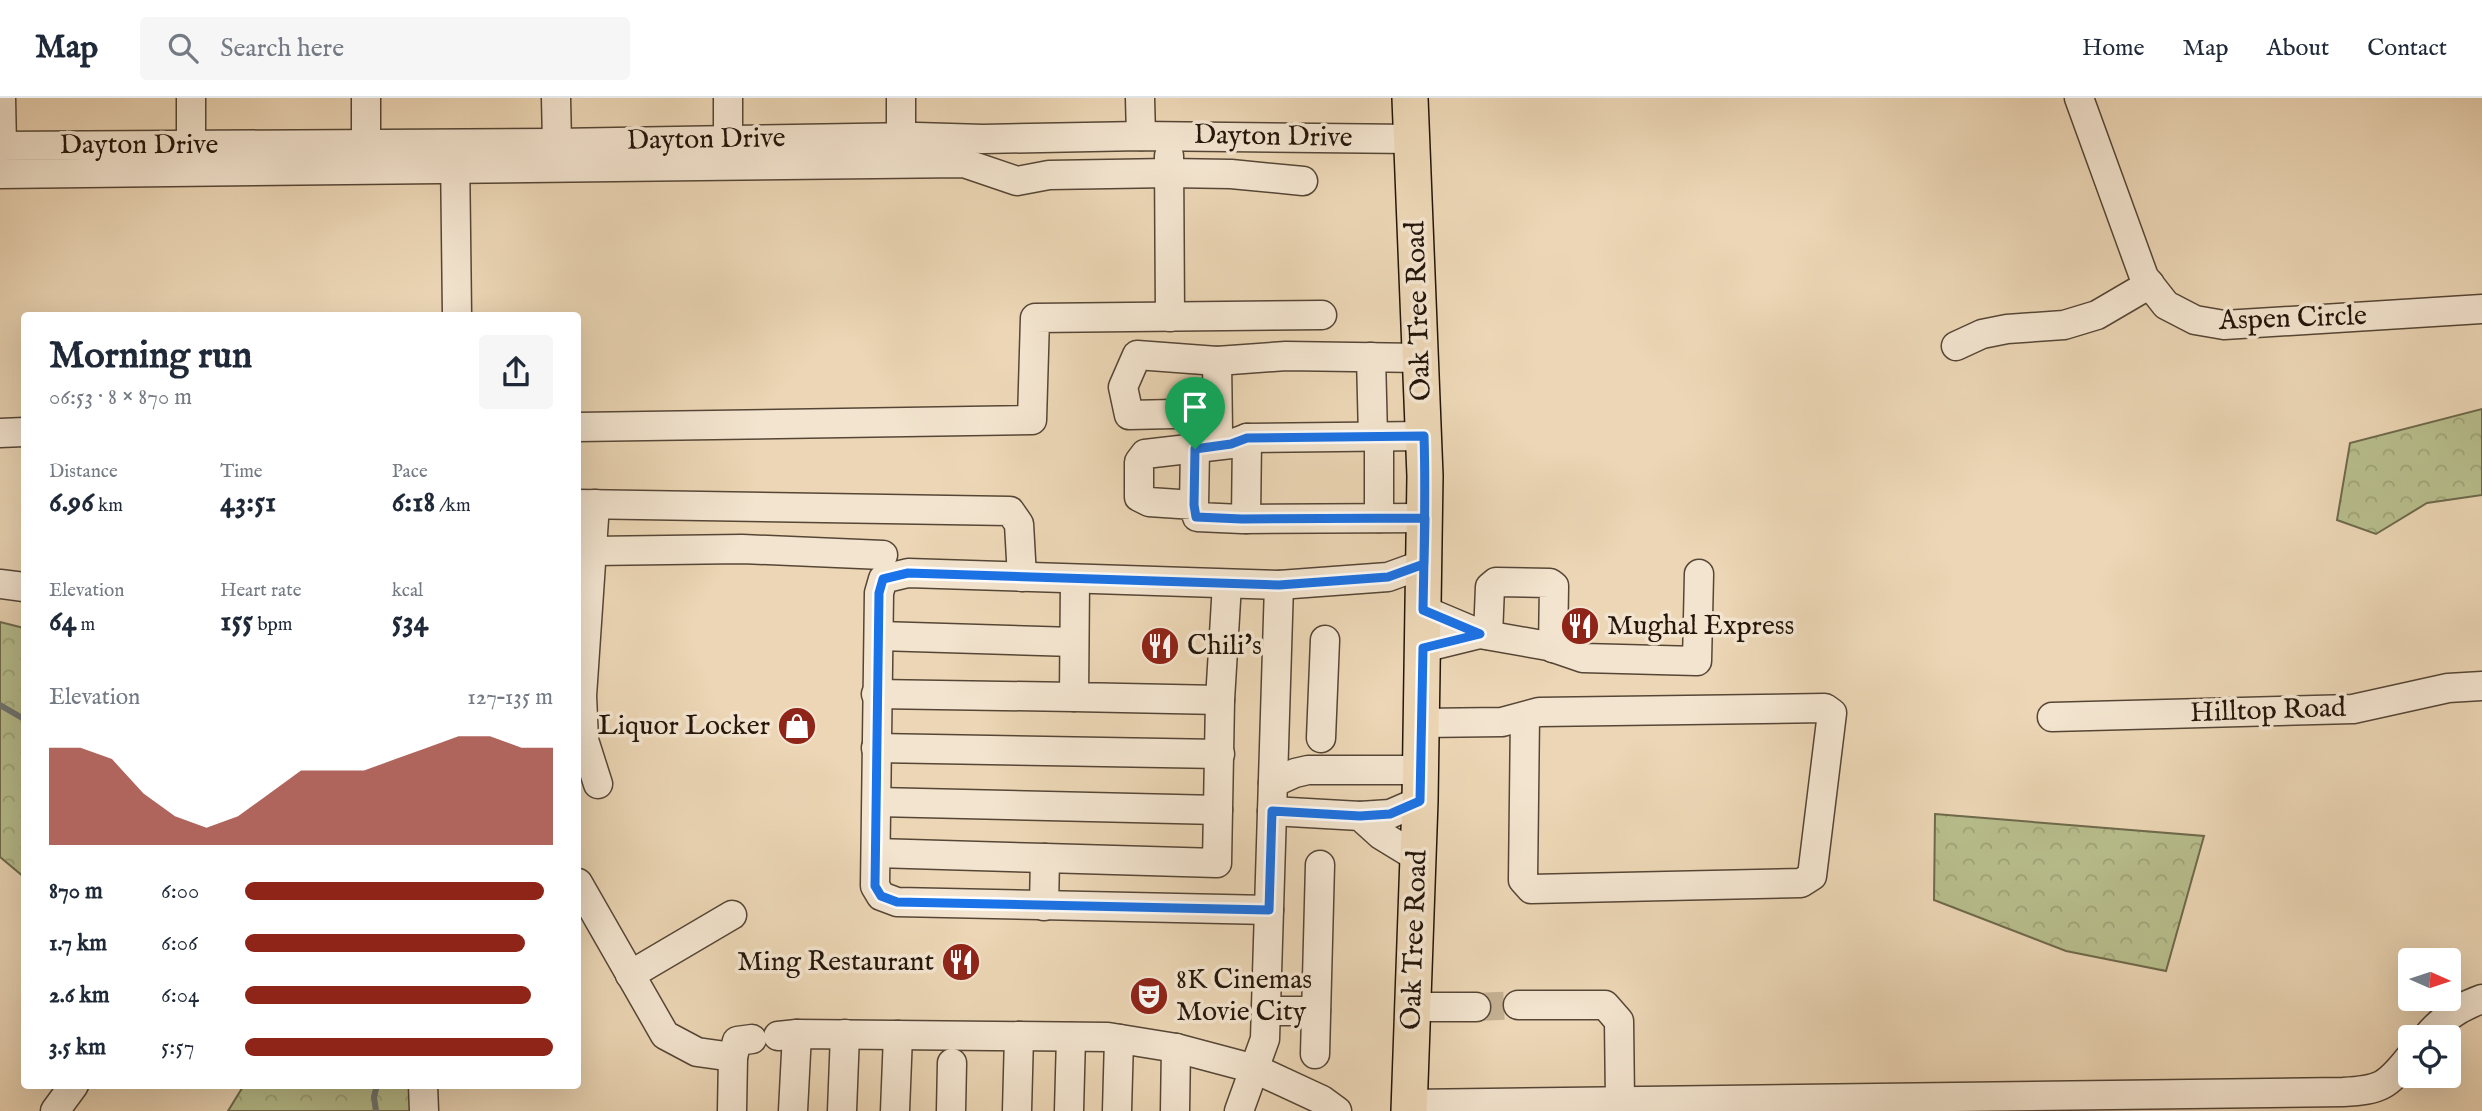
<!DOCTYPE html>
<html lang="en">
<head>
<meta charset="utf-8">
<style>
	:root { --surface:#fff; --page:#f6f6f7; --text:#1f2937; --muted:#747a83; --line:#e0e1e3; --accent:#8f2418 }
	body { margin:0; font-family:"IM FELL English",serif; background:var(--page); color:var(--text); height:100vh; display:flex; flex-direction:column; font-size:26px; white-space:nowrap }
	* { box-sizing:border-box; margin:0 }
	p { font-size:23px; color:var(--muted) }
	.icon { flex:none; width:38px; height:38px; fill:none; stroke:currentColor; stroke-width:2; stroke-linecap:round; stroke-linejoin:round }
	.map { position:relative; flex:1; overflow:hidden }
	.details { position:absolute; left:21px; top:214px; width:560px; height:777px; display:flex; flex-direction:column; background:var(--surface); border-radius:7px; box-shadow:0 7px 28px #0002 }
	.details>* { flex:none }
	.needle { width:46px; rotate:93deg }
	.controls { position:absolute; left:2398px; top:850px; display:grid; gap:14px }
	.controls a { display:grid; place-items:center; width:63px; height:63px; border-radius:7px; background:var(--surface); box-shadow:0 7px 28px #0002; font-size:35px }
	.pin { position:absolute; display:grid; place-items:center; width:60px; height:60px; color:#fff; margin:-72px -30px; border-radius:50% 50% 50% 0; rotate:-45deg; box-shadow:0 0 7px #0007 }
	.pin .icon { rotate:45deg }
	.round { display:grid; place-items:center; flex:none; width:74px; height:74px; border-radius:7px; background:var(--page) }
	.head { display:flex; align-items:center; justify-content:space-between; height:119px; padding:0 28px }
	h1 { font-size:38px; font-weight:700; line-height:52px }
	.metrics { display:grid; grid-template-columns:repeat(3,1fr); gap:10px; height:119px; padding:7px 28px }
	.metrics div { display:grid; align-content:center }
	.metrics b { font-size:30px; font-weight:700 }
	.metrics small { font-size:19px; font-weight:400 }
	.metrics p { font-size:19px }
	.chart { height:196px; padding:14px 28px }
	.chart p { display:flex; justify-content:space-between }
	.chart svg { width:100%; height:126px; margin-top:7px; fill:var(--accent); opacity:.7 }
	ul { padding:0 28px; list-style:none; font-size:23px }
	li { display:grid; grid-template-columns:112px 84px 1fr; align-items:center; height:52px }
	li i { height:18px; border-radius:9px; background:var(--accent) }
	header { display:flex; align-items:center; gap:42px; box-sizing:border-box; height:98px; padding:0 35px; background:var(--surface); border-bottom:2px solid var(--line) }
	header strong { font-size:33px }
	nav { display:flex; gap:38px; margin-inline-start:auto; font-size:24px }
	.search { width:490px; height:63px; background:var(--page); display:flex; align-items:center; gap:18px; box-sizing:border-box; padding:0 24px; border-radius:7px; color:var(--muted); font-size:26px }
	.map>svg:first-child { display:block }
	.forest { fill:url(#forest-crowns); stroke:#6e6a4c; stroke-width:2 }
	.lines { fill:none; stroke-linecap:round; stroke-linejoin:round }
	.stream { stroke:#6e7673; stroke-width:6 }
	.minor-tunnel { stroke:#c4b093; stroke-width:28; stroke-dasharray:28 14; stroke-linecap:butt }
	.minor-casing { stroke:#564636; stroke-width:31 }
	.major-casing { stroke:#24160b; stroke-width:38 }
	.minor { stroke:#f3e4cf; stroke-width:28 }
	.major { stroke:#ecd6b5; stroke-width:35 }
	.route-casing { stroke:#fff; stroke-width:14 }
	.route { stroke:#1a73e8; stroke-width:9 }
	.labels { text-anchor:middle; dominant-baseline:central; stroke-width:7; stroke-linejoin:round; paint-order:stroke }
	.street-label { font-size:28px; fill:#24160b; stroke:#f3e4cf }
	.poi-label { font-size:28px; fill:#24160b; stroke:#f3e4cf; text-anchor:start }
</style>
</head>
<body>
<header>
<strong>Map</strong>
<div class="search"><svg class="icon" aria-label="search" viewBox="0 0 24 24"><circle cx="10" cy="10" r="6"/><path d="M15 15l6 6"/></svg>Search here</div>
<nav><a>Home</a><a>Map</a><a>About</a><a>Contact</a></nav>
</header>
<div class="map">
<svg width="2482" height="1013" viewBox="0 0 2482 1013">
	<defs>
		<pattern id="forest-crowns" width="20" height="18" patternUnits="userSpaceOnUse" patternTransform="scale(1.75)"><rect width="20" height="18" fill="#b8be8d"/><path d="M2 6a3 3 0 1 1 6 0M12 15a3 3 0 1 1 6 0" fill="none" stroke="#9ea378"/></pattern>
	</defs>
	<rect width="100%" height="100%" fill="#ecd6b5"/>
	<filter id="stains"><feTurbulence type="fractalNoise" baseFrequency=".00286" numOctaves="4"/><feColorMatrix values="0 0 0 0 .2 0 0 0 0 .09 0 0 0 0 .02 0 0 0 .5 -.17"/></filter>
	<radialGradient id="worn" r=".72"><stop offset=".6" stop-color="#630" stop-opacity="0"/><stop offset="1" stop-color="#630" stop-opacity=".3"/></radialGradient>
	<g class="forest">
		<polygon points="2482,311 2482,397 2427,405 2376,436 2337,422 2350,345"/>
		<polygon points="0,524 24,530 24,779 0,759"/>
		<polygon points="1935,716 2204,738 2166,873 2066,853 1934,802"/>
		<polygon points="244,987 413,987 412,1013 228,1013"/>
	</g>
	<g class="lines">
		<g class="stream">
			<polyline points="0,607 24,621"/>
			<polyline points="376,1013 374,999 377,987"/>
		</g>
		<polyline class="minor-tunnel" points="1476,909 1518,907"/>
		<g class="minor-casing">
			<g id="minor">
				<polyline points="1,0 2,48"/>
				<polyline points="191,0 191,47"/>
				<polyline points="366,0 366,46"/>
				<polyline points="556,0 557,45"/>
				<polyline points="1140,0 1141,38"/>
				<polyline points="2079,0 2144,179 2166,207 2195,222 2224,227 2482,211"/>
				<polyline points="901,39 901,0"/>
				<polyline points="728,41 728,0"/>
				<polyline points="0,48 557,45 917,39 983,41 1141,38 1412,41"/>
				<polyline points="455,55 457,217"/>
				<polyline points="1169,58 1170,219"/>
				<polyline points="0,76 964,65 1017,83 1049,77 1169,75 1231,76 1303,83"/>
				<polyline points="1956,248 1982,236 2007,231 2064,227 2097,217 2150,186"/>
				<polyline points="1371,259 1373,339"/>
				<polyline points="1217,263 1218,334"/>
				<polyline points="1217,315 1129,317 1123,289 1137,257 1217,263 1286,258 1421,260"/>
				<polyline points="578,329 1032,322 1035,220 1322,217"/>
				<polyline points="0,335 24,334"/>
				<polyline points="1424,338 1247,340 1231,346 1145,356 1139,364 1139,399 1149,404 1194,407 1197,419 1242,421 1425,420"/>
				<polyline points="578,406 1010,413 1019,426 1022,479"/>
				<polyline points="595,406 582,598 584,642 598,686"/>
				<polyline points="1194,407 1195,351"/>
				<polyline points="1379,420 1379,339"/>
				<polyline points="1246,421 1247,340"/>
				<polyline points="578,457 592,453 742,451 883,457"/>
				<polyline points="1075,481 1074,599 1220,602 1227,486"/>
				<polyline points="0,486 24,489"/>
				<polyline points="1480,536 1548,548 1583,560 1697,563 1699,476"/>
				<polyline points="1488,537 1490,489 1496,484 1550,485 1554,488 1553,550"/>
				<polyline points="879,538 1074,544"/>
				<polyline points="1423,550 1480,536 1423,512"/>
				<polyline points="876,596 1074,599"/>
				<polyline points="2052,619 2353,611 2448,590 2482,588"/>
				<polyline points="1421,625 1502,624 1539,614 1825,610 1832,615 1812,778 1801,785 1531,791 1523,782 1525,618"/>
				<polyline points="1321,640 1325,542"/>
				<polyline points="876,650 1220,656"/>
				<polyline points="1273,685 1295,675 1308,672 1420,672"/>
				<polyline points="877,704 1218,712"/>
				<polyline points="1272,713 1360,718 1381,737 1417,759"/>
				<polyline points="1360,718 1390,716 1420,703"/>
				<polyline points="876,755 1045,760"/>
				<polyline points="578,785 665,937 697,954 733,959"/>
				<polyline points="1044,808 1045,760 1217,765 1220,602"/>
				<polyline points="1269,812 897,804 881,798 875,788 879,495 883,481 908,475 1279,487 1388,479 1424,466"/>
				<polyline points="630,877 732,817"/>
				<polyline points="1518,907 1605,907 1619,923 1620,1003"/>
				<polyline points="1412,909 1476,909"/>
				<polyline points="1266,913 1316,913"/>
				<polyline points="778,938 797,936 1108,939 1176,950 1255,971 1322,1002 1337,1013"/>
				<path d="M2426,940C2441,921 2459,909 2482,901"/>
				<polyline points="1315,956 1320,767"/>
				<polyline points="423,987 424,1013"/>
				<path d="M1409,1006L2343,994C2381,992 2387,988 2410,959"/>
				<polyline points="55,1013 74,987"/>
				<polyline points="732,1013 733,959 737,943 752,941"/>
				<polyline points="793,1013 797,936"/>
				<polyline points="842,1013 845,936"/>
				<polyline points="895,1013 898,937"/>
				<polyline points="951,1013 952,965"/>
				<polyline points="1017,1013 1019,938"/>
				<polyline points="1069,1013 1071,939"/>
				<polyline points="1117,1013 1119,941"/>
				<polyline points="1175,1013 1176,950"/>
				<polyline points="1239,1013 1265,941 1279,487"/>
			</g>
		</g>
		<g class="major-casing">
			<polyline id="major" points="1409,1013 1420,703 1425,378 1410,0"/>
		</g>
		<use href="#minor" class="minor"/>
		<use href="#major" class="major"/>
	</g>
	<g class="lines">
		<g class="route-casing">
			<path id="route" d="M1195,351L1194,407L1196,419L1242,421L1425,420L1424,466L1388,479L1279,487L908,475L883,481L879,495L875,788L881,798L897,804L1269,812L1272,713L1360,718L1390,716L1420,703L1423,550L1480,536L1423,512C1424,454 1426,396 1424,338L1247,340L1231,346L1195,351"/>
		</g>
		<use href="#route" class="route"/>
	</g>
	<defs>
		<g id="restaurant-disc" transform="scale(2.0125)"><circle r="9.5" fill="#8f2418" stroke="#f3e4cf"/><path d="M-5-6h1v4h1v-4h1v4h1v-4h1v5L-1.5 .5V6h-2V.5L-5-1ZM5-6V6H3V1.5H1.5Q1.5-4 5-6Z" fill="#fff"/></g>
		<g id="shop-disc" transform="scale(2.0125)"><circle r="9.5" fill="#8f2418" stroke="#f3e4cf"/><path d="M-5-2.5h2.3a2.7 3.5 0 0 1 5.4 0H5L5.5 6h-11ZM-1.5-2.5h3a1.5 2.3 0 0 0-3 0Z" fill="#fff"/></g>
		<g id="theatre-disc" transform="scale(2.0125)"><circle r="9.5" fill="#8f2418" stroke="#f3e4cf"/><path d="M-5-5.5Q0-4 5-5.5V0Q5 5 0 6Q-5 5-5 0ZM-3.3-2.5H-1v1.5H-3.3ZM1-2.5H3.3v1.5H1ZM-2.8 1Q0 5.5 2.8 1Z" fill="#fff"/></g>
	</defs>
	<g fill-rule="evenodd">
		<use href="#restaurant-disc" x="1580" y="528"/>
		<use href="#restaurant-disc" x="1160" y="548"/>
		<use href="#shop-disc" x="797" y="628"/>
		<use href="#restaurant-disc" x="961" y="864"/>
		<use href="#theatre-disc" x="1149" y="898"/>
	</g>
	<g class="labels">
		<g class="street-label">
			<text transform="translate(1273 39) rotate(1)">Dayton Drive</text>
			<text transform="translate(706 42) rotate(-1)">Dayton Drive</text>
			<text x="139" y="47">Dayton Drive</text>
			<text transform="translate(1419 213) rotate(-92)">Oak Tree Road</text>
			<text transform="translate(2293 221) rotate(-2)">Aspen Circle</text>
			<text transform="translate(2268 613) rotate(-2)">Hilltop Road</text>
			<text transform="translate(1415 842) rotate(-88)">Oak Tree Road</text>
		</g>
		<g class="poi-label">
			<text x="1607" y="528">Mughal Express</text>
			<text x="1187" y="548">Chili's</text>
			<text x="770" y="628" text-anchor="end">Liquor Locker</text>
			<text x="934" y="864" text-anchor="end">Ming Restaurant</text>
			<text x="1176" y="882">8K Cinemas<tspan x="1176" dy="32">Movie City</tspan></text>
		</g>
	</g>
	<rect width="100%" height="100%" filter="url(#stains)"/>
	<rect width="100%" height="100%" fill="url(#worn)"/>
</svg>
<div class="controls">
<a><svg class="needle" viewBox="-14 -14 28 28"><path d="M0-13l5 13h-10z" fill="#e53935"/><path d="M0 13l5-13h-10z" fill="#747a83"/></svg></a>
<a><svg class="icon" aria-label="locate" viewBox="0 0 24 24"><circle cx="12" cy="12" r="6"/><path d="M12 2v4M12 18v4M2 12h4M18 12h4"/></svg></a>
</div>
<div class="pin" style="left:1195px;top:351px;background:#1e9e55"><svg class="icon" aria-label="arrive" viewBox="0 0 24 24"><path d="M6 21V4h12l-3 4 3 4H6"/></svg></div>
<section class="details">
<div class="head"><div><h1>Morning run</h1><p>06:53 · 8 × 870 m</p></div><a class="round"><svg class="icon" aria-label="share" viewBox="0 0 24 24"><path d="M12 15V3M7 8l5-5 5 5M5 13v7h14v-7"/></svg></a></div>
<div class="metrics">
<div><p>Distance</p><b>6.96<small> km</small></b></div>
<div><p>Time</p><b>43:51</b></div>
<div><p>Pace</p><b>6:18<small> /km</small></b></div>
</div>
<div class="metrics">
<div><p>Elevation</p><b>64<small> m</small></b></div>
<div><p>Heart rate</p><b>155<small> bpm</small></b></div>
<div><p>kcal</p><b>534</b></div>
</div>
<div class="chart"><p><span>Elevation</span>127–135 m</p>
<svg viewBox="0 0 160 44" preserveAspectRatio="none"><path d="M0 44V10L10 10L20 14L30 26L40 34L50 38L60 34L70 26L80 18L90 18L100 18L110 14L120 10L130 6L140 6L150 10L160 10V44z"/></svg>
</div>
<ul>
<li><b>870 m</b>6:00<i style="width:97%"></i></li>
<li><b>1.7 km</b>6:06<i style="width:91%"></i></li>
<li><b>2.6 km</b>6:04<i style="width:93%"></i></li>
<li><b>3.5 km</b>5:57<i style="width:100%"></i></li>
</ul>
</section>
</div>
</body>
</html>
